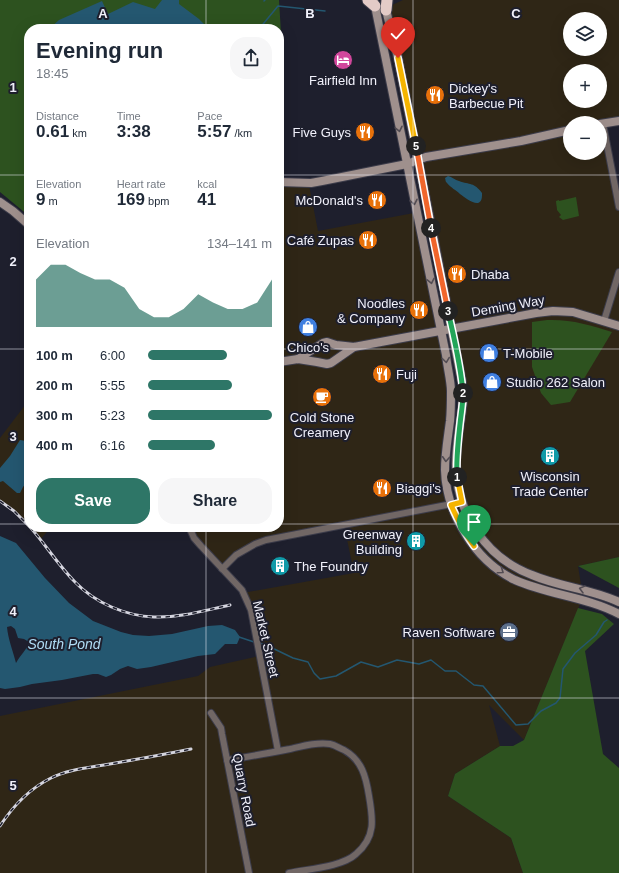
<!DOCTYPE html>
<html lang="en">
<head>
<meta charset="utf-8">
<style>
	:root { --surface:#fff; --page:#f6f6f7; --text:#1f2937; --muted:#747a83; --accent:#2e7667 }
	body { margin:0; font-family:Helvetica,sans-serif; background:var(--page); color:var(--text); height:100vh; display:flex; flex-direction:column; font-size:15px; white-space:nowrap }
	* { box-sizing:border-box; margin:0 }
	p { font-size:13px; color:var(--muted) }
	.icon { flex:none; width:22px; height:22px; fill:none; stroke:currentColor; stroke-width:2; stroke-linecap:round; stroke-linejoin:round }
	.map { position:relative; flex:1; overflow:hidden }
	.sheet { position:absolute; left:24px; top:24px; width:260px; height:508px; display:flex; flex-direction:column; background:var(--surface); border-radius:16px; box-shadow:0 4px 16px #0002 }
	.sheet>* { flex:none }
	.buttons { position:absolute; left:563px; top:12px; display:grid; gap:8px }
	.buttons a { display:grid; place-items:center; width:44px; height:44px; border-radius:50%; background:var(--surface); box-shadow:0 4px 16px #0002; font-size:20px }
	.pin { position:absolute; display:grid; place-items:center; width:34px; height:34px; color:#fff; margin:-41px -17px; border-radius:50% 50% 50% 0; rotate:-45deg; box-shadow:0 0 4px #0007 }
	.pin .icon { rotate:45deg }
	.km { position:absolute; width:20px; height:20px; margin:-10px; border-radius:50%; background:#222; color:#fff; font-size:11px; line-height:20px; text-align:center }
	.round { display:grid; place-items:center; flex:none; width:42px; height:42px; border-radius:16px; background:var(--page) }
	.headline { display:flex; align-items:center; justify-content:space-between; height:68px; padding:0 12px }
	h1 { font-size:22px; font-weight:700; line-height:30px }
	.metrics { display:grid; grid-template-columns:repeat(3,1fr); gap:6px; height:68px; padding:4px 12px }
	.metrics div { display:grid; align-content:center }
	.metrics b { font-size:17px; font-weight:700 }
	.metrics small { font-size:11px; font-weight:400 }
	.metrics p { font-size:11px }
	.chart { height:112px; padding:8px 12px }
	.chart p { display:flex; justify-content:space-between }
	.chart svg { width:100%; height:72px; margin-top:4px; fill:var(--accent); opacity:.7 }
	.button { display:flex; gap:8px; margin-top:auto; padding:8px 12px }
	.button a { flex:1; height:46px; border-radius:16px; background:var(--accent); color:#fff; font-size:16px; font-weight:700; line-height:46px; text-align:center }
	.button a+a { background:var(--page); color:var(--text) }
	ul { padding:0 12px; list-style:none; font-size:13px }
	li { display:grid; grid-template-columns:64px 48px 1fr; align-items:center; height:30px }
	li i { height:10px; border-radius:5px; background:var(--accent) }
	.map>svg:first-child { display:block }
	.commercial { fill:#2f2616; fill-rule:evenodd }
	.green { fill:#2d521f }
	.water { fill:#245770; fill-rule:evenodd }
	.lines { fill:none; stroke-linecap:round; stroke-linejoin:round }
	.stream { stroke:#245770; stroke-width:1.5 }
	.street-casing { stroke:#3c3c4a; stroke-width:8 }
	.secondary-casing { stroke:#3c3c4a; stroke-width:10 }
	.highway-casing { stroke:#3c3c4a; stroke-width:13 }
	.street { stroke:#716765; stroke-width:6 }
	.secondary { stroke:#9f908d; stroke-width:8 }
	.highway { stroke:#e3cbc7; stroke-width:11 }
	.rail-casing { stroke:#d4d4de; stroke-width:3 }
	.rail { stroke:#1e1f2d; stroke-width:1.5; stroke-dasharray:4.5; stroke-linecap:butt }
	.oneway { stroke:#524c53 }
	.split-1-casing { stroke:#fff; stroke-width:8 }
	.split-2-casing { stroke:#fff; stroke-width:8 }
	.split-3-casing { stroke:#fff; stroke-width:8 }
	.split-4-casing { stroke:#fff; stroke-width:8 }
	.split-5-casing { stroke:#fff; stroke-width:8 }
	.split-6-casing { stroke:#fff; stroke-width:8 }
	.split-1 { stroke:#f5b400; stroke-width:5 }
	.split-2 { stroke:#22a559; stroke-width:5 }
	.split-3 { stroke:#22a559; stroke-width:5 }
	.split-4 { stroke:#f0652b; stroke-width:5 }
	.split-5 { stroke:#f0652b; stroke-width:5 }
	.split-6 { stroke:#f5b400; stroke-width:5 }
	.grid { fill:none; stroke:#f1f1fb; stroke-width:1; stroke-opacity:0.55 }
	.labels { text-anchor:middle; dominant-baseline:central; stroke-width:4; stroke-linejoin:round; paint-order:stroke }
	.poi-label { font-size:13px; fill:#f1f1fb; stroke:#1e1f2d; text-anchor:start }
	.street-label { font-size:13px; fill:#f1f1fb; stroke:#1e1f2d }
	.water-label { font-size:14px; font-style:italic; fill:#b0dcf5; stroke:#1e1f2d }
	.grid-label { font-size:13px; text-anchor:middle; font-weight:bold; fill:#f1f1fb; stroke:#1e1f2d; stroke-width:4; stroke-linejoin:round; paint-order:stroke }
</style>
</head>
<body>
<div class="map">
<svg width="619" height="873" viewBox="0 0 619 873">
	<rect width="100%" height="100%" fill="#1e1f2d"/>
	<g class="commercial">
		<path d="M403,0H619V121L603,124L619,207V557L578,566L583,597L524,740L489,705L500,746L455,774L448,796L511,838L523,873H0V716L198,676L210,667L259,656L254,624L242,590L248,592L354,573L344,525L258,542L220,568L188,527H279V184L309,185L318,231L414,213L438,326L446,382V410L442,462L448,504L462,502L457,478L463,398L436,232L433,213L420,174L398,47L390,6ZM570,19H600V49H570ZM570,71H600V101H570ZM570,123H600V153H570Z"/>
		<polygon points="29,400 29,527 51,527 40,540 16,512 0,501 0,438"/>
	</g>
	<g class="green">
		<polygon points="0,0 279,0 284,82 279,94 279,29 29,29 29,216 0,192"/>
		<path d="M576,197L579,216L563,220L559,217L561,215L557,210C557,207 556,204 556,201L559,200V201Z"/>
		<path d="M547,320C570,319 591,325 612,332L570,402L551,405L541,393L532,367V322Z"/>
		<polygon points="619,557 619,588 578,566"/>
		<polygon points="578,608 602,614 614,624 585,651 603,754 619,768 619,873 523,873 511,838 448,796 455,774 500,746 513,746 524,740"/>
	</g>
	<g class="water">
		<polygon points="162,0 179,0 179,4 199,19 209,29 49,29 59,20 102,1 108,14 133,2 155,9"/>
		<path d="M448,176C452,177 455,180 459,181C470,185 474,182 482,193C483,212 467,199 460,194C456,190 451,188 447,183C445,181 446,181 445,178Z"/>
		<polygon points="29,437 29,479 23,487 20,493 17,493 3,481 0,482 0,468 10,456 20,440 26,441"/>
		<path d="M0,536L16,543L45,578L69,603L93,621L121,632L133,635L149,636L172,634L208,626L222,625L235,630L240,637L237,644H225L215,654L198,656L151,667L137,669L128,666L120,669L111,675L106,677L98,674H93L62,680L32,684L20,687L5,689L0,688ZM11,626L15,629L18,638L24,639L29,642C27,650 20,655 16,663C13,651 8,639 7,627Z"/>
	</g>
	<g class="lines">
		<g class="stream">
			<polyline points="264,1 265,0"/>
			<polyline points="259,29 278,6 325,11"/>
			<polyline points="239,637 254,642"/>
			<polyline points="260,643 266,645 293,658 308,662 314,673 320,679 336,676 361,662 378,667 397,660 419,664 431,660 445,671 456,671 474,685 483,686 516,725 528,724 541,711 556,703 560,698 563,669 575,653 596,635 604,622 607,620"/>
		</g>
		<g class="street-casing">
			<g id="street">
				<polyline points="603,124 619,207"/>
				<polyline points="604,321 619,272"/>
				<polyline points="189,527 194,538 201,546 242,590 251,610 278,751"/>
				<polyline points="222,569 236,555 255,544 266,540 462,502"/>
				<polyline points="211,713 221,728 222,734 249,873"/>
				<path d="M227,760C248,757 269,753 290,749C303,746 317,742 330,744C335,745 339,748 344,750C362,760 366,777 369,796C373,819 376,837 356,854C342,867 308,869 289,873"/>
			</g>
		</g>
		<g class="secondary-casing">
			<g id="secondary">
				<path d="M374,1L446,355C447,366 451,381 451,391C451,401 451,411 450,421C448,437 445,453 445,470C446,513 475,561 515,580C549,595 587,597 619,614"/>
				<path d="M385,6L398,58L462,382C462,388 463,394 463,400C461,421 456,443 456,464C456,513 486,558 532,575C560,587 591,589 619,602"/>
				<polyline points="600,124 619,121"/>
				<polyline points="279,182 311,183 322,181 407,164 426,157 521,141 570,130"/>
				<polyline points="0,202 13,211 29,225"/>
				<polyline points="298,359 323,343 327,342 336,345 354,347 536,313 553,311 573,312 619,326"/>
				<polyline points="279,362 298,359 317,362 327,364 331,363 354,347"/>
			</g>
		</g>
		<g class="highway-casing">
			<g id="highway">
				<polyline points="368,0 375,6"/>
				<polyline points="386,10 387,0"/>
			</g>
		</g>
		<use href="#street" class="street"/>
		<use href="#secondary" class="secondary"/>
		<use href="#highway" class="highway"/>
		<g class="rail-casing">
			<g id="rail">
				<polyline points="0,501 14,511 29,526"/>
				<path d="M30,527C46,545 58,565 75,582C95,603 126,616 154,617C180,618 206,610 230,605"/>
				<path d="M0,826C13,806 29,789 51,778C67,770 86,768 104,765C133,760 162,755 191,749"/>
			</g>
		</g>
		<use href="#rail" class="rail"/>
	</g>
	<defs><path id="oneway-chevron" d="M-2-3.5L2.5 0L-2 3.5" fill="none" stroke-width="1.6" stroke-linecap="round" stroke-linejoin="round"/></defs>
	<g class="oneway">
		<use href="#oneway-chevron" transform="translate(399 129) rotate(78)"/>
		<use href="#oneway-chevron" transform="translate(414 202) rotate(78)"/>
		<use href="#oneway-chevron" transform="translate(431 281) rotate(78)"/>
		<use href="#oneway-chevron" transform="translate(446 360) rotate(82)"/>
		<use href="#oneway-chevron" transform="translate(446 459) rotate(94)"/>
		<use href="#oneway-chevron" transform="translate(501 571) rotate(35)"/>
		<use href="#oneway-chevron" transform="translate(582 589) rotate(-165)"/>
	</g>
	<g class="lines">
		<g class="split-1-casing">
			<path id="split-1" d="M457,477L462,502L451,505C458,521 464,532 474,546"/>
		</g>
		<g class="split-2-casing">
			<path id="split-2" d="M457,477C456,459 458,442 460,424C461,414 463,404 463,393"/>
		</g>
		<g class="split-3-casing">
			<path id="split-3" d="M448,311C454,338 461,366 463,393"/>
		</g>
		<g class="split-4-casing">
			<polyline id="split-4" points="431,228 448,311"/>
		</g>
		<g class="split-5-casing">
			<polyline id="split-5" points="416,146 431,228"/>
		</g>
		<g class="split-6-casing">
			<polyline id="split-6" points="398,58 416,146"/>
		</g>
		<use href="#split-1" class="split-1"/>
		<use href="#split-2" class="split-2"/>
		<use href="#split-3" class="split-3"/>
		<use href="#split-4" class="split-4"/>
		<use href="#split-5" class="split-5"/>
		<use href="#split-6" class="split-6"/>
	</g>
	<path class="grid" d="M206,0V29M413,0V873M0,175H29M279,175H619M0,349H29M279,349H619M0,524H29M279,524H619M206,527V873M0,698H619"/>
	<defs>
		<g id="hotel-disc" transform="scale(1)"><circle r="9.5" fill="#d1479c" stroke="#1e1f2d"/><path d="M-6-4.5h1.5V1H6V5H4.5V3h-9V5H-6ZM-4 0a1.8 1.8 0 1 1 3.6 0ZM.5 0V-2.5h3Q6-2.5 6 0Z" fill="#fff"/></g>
		<g id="restaurant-disc" transform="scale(1)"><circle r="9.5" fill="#e8710a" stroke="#1e1f2d"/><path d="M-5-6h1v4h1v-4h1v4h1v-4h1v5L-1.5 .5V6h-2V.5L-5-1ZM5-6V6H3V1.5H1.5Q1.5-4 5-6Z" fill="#fff"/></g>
		<g id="shop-disc" transform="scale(1)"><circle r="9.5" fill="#3f7fe0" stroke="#1e1f2d"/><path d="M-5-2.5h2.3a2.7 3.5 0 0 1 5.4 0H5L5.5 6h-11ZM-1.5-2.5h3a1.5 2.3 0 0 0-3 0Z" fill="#fff"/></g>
		<g id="cafe-disc" transform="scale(1)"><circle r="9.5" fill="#e8710a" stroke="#1e1f2d"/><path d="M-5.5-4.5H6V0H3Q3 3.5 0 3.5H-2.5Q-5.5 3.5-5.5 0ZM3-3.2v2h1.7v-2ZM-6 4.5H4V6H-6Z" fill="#fff"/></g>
		<g id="building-disc" transform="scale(1)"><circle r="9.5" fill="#0f9aa8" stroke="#1e1f2d"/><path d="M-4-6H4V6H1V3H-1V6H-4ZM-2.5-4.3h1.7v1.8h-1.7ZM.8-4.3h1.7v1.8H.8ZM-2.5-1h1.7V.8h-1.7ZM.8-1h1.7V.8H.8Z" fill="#fff"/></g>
		<g id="office-disc" transform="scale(1)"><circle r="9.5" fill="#5c6f8a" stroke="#1e1f2d"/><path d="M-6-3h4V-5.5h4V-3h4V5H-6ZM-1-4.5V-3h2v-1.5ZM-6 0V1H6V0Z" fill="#fff"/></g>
	</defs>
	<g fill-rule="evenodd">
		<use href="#hotel-disc" x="343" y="60"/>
		<use href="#restaurant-disc" x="435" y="95"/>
		<use href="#restaurant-disc" x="365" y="132"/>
		<use href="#restaurant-disc" x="377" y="200"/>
		<use href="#restaurant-disc" x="368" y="240"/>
		<use href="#restaurant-disc" x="457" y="274"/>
		<use href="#restaurant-disc" x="419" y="310"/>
		<use href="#shop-disc" x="308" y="327"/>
		<use href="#shop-disc" x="489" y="353"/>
		<use href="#restaurant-disc" x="382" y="374"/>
		<use href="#shop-disc" x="492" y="382"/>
		<use href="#cafe-disc" x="322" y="397"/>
		<use href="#building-disc" x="550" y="456"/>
		<use href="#restaurant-disc" x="382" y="488"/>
		<use href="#building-disc" x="416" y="541"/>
		<use href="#building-disc" x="280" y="566"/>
		<use href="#office-disc" x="509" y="632"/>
	</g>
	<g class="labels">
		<g class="poi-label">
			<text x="343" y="80" text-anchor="middle">Fairfield Inn</text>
			<text x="449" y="88">Dickey's<tspan x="449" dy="15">Barbecue Pit</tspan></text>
			<text x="351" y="132" text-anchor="end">Five Guys</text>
			<text x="363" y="200" text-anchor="end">McDonald's</text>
			<text x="354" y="240" text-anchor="end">Café Zupas</text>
			<text x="471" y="274">Dhaba</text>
			<text x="405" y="303" text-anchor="end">Noodles<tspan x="405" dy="15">&amp; Company</tspan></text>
			<text x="308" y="347" text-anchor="middle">Chico's</text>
			<text x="503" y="353">T-Mobile</text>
			<text x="396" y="374">Fuji</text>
			<text x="506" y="382">Studio 262 Salon</text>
			<text x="322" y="417" text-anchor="middle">Cold Stone<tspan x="322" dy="15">Creamery</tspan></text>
			<text x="550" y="476" text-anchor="middle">Wisconsin<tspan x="550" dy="15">Trade Center</tspan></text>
			<text x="396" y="488">Biaggi's</text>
			<text x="402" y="534" text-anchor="end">Greenway<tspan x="402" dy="15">Building</tspan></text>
			<text x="294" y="566">The Foundry</text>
			<text x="495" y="632" text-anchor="end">Raven Software</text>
		</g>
		<g class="street-label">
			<text transform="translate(508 306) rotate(-10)">Deming Way</text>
			<text transform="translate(266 639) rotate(77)">Market Street</text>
			<text transform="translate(244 790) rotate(79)">Quarry Road</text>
		</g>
		<g class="water-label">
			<text x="64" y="644">South Pond</text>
		</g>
	</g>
	<g class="grid-label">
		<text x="103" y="18">A</text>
		<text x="310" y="18">B</text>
		<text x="516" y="18">C</text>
		<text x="13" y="92">1</text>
		<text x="13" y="266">2</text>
		<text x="13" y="441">3</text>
		<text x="13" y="616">4</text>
		<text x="13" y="790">5</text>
	</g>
</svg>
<div class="buttons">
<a><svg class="icon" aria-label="layers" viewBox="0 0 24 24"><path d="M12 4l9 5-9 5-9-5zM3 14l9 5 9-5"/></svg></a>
<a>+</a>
<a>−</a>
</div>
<div class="pin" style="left:474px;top:546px;background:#1e9e55"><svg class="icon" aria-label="arrive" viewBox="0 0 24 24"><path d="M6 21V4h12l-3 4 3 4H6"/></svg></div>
<div class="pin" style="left:398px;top:58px;background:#d93025"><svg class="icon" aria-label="check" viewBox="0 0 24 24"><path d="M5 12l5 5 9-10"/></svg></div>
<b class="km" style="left:457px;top:477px">1</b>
<b class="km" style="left:463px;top:393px">2</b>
<b class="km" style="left:448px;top:311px">3</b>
<b class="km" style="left:431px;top:228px">4</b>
<b class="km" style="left:416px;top:146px">5</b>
<section class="sheet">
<div class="headline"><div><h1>Evening run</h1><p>18:45</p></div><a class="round"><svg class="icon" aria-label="share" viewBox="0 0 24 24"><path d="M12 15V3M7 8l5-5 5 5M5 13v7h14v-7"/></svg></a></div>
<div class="metrics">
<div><p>Distance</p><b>0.61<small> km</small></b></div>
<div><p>Time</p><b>3:38</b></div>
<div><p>Pace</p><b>5:57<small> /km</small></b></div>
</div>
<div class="metrics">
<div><p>Elevation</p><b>9<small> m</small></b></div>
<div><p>Heart rate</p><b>169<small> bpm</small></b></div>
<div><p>kcal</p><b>41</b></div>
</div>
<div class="chart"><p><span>Elevation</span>134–141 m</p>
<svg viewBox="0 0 160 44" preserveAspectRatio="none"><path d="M0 44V15L10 6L20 6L30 11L40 15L50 15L60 20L70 33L80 38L90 38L100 33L110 24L120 29L130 33L140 33L150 29L160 15V44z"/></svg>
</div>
<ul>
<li><b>100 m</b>6:00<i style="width:64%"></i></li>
<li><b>200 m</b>5:55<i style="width:68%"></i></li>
<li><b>300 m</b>5:23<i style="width:100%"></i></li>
<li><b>400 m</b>6:16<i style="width:54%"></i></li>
</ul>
<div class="button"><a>Save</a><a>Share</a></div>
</section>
</div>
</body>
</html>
